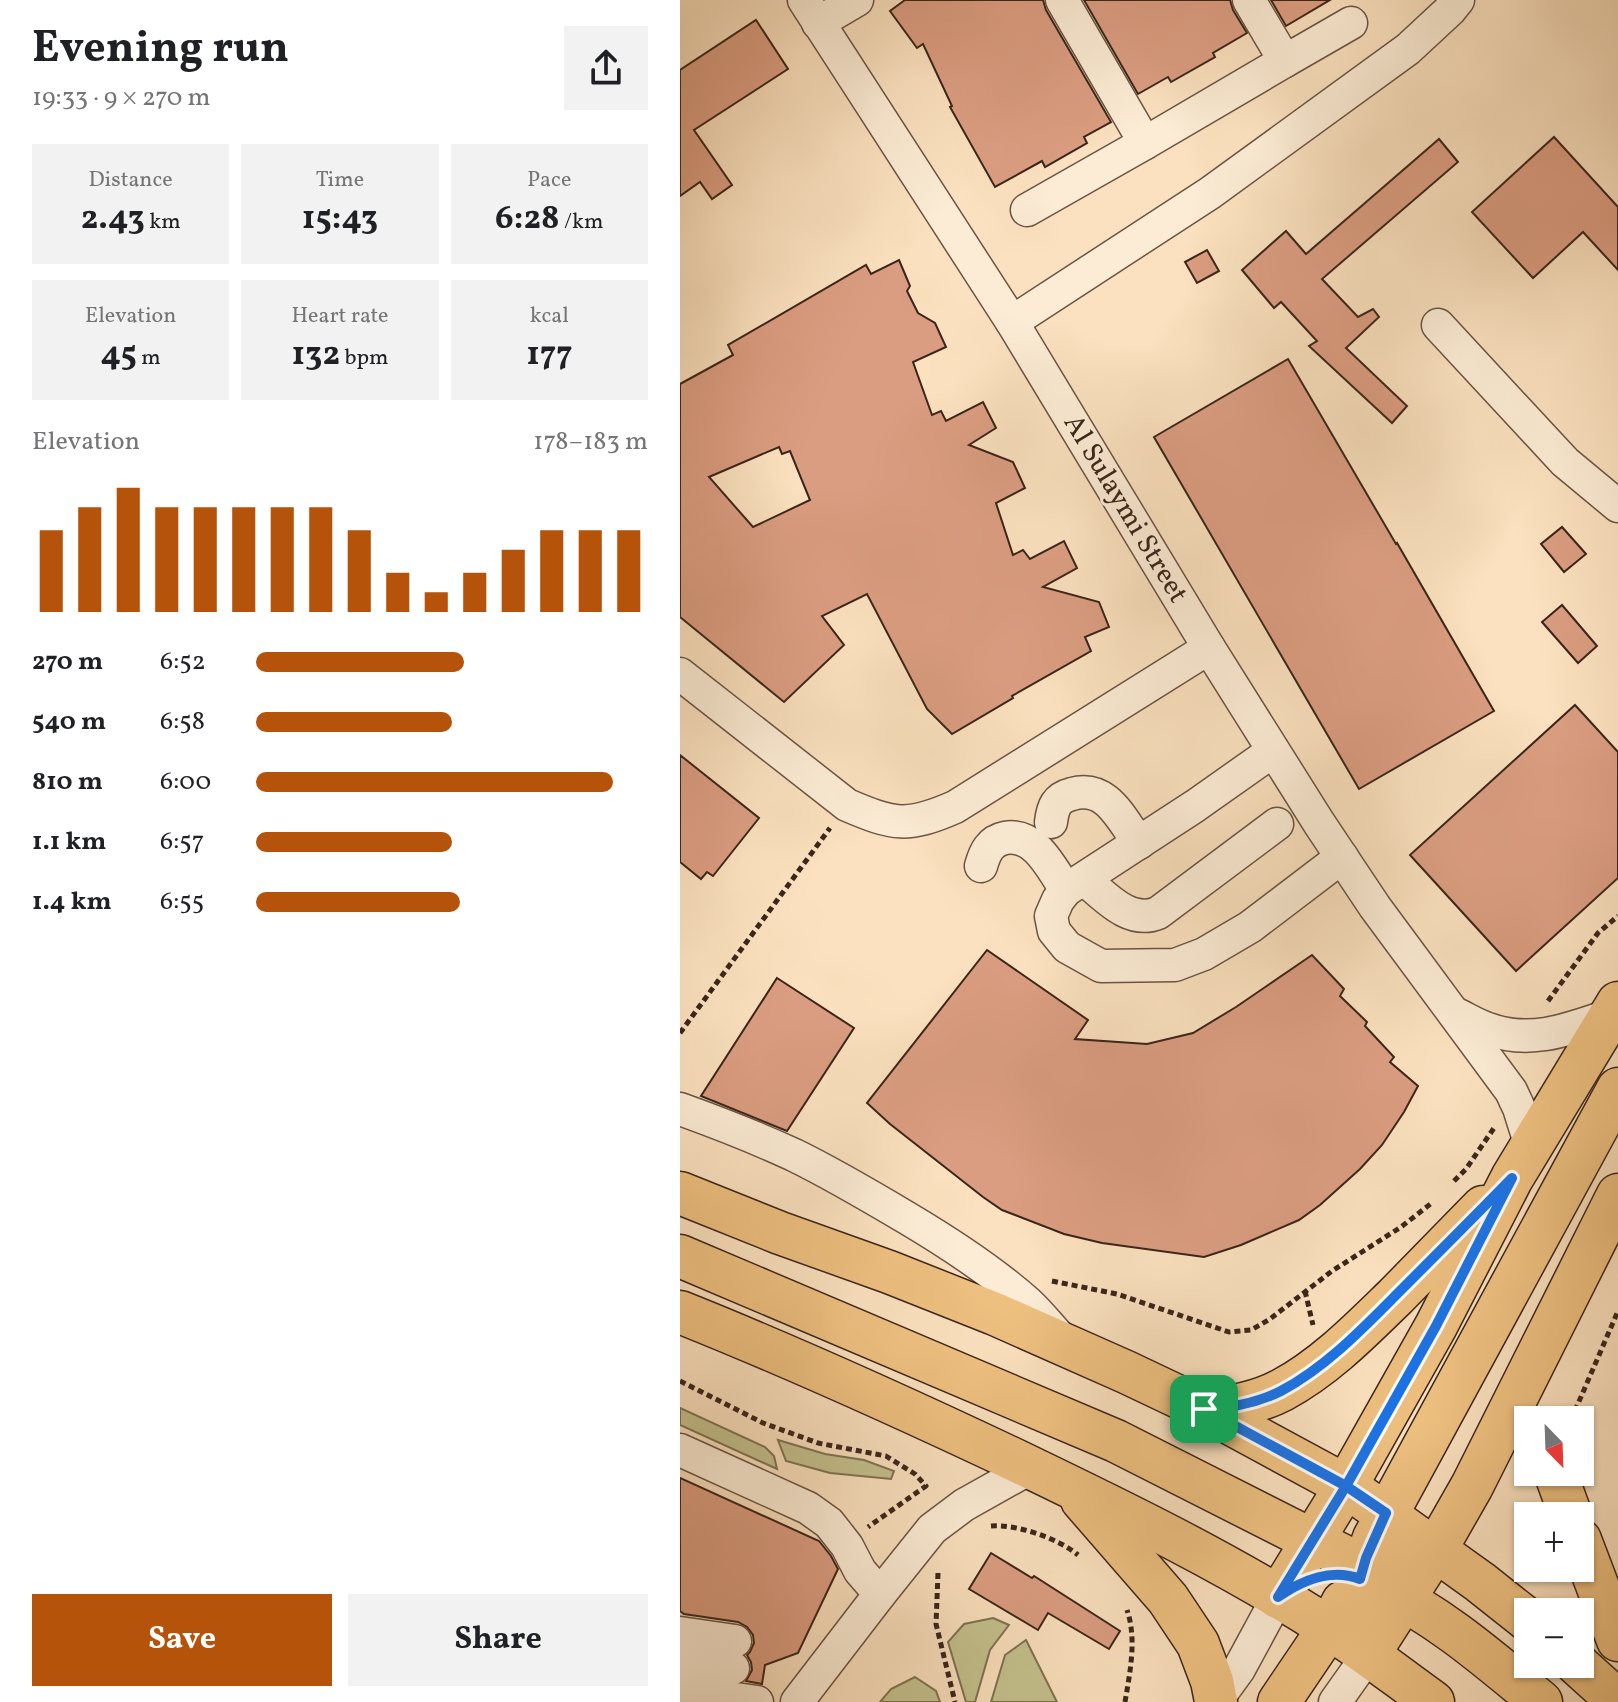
<!DOCTYPE html>
<html lang="en">
<head>
<meta charset="utf-8">
<style>
	:root { --surface:#fff; --page:#f2f2f2; --text:#202124; --muted:#757577; --accent:#b45309 }
	body { margin:0; font-family:Vollkorn,serif; background:var(--page); color:var(--text); height:100vh; display:flex; flex-direction:column; font-size:30px; white-space:nowrap }
	* { box-sizing:border-box; margin:0 }
	p { font-size:26px; color:var(--muted) }
	.icon { flex:none; width:44px; height:44px; fill:none; stroke:currentColor; stroke-width:2; stroke-linecap:round; stroke-linejoin:round }
	.map { position:relative; flex:1; overflow:hidden }
	.details { display:flex; flex-direction:column; background:var(--surface); width:680px }
	.details>* { flex:none }
	.needle { width:52px; rotate:157deg }
	.controls { position:absolute; left:834px; top:1406px; display:grid; gap:16px }
	.controls a { display:grid; place-items:center; width:80px; height:80px; border-radius:0px; background:var(--surface); box-shadow:0 2px 6px #0004; font-size:40px }
	.pin { position:absolute; display:grid; place-items:center; width:68px; height:68px; color:#fff; margin:-34px; border-radius:16px; box-shadow:0 4px 12px #0006 }
	.round { display:grid; place-items:center; flex:none; width:84px; height:84px; border-radius:0px; background:var(--page) }
	.headline { display:flex; align-items:center; justify-content:space-between; height:136px; padding:0 32px }
	h1 { font-size:44px; font-weight:700; line-height:60px }
	.stats { display:grid; grid-template-columns:repeat(3,1fr); gap:12px; height:136px; padding:8px 32px }
	.stats div { display:grid; align-content:center; border-radius:0px; background:var(--page); text-align:center }
	.stats b { font-size:34px; font-weight:700 }
	.stats small { font-size:22px; font-weight:400 }
	.stats p { font-size:22px }
	.chart { height:224px; padding:16px 32px }
	.chart p { display:flex; justify-content:space-between }
	.chart svg { width:100%; height:144px; margin-top:8px; stroke:var(--accent); stroke-width:6 }
	.primary-button { display:flex; gap:16px; margin-top:auto; padding:16px 32px }
	.primary-button a { flex:1; height:92px; border-radius:0px; background:var(--accent); color:#fff; font-size:32px; font-weight:700; line-height:92px; text-align:center }
	.primary-button a+a { background:var(--page); color:var(--text) }
	ul { padding:0 32px; list-style:none; font-size:26px }
	li { display:grid; grid-template-columns:128px 96px 1fr; align-items:center; height:60px }
	li i { height:20px; border-radius:10px; background:var(--accent) }
	main { display:flex; flex:1; min-height:0 }
	.map>svg:first-child { display:block }
	.green { fill:#c4c18e; stroke:#7f7354; stroke-width:2 }
	.building { fill:#db9d81; stroke:#3a251b; stroke-width:2; fill-rule:evenodd }
	.lines { fill:none; stroke-linecap:round; stroke-linejoin:round }
	.minor-casing { stroke:#6a5444; stroke-width:35 }
	.major-casing { stroke:#3a251b; stroke-width:45 }
	.path { stroke:#3a251b; stroke-width:5; stroke-dasharray:6 4; stroke-linecap:butt }
	.minor { stroke:#fcecd5; stroke-width:32 }
	.major { stroke:#eec080; stroke-width:42 }
	.route-casing { stroke:#fff; stroke-width:16 }
	.route { stroke:#1a73e8; stroke-width:10 }
	.labels { text-anchor:middle; dominant-baseline:central; stroke-width:6; stroke-linejoin:round; paint-order:stroke }
	.street-label { font-size:28px; fill:#3a251b; stroke:#fcecd5 }
</style>
</head>
<body>
<main>
<section class="details">
<div class="headline"><div><h1>Evening run</h1><p>19:33 · 9 × 270 m</p></div><a class="round"><svg class="icon" aria-label="share" viewBox="0 0 24 24"><path d="M12 15V3M7 8l5-5 5 5M5 13v7h14v-7"/></svg></a></div>
<div class="stats">
<div><p>Distance</p><b>2.43<small> km</small></b></div>
<div><p>Time</p><b>15:43</b></div>
<div><p>Pace</p><b>6:28<small> /km</small></b></div>
</div>
<div class="stats">
<div><p>Elevation</p><b>45<small> m</small></b></div>
<div><p>Heart rate</p><b>132<small> bpm</small></b></div>
<div><p>kcal</p><b>177</b></div>
</div>
<div class="chart"><p><span>Elevation</span>178–183 m</p>
<svg viewBox="0 0 160 44" preserveAspectRatio="none"><path d="M5 44V19M15 44V12M25 44V6M35 44V12M45 44V12M55 44V12M65 44V12M75 44V12M85 44V19M95 44V32M105 44V38M115 44V32M125 44V25M135 44V19M145 44V19M155 44V19"/></svg>
</div>
<ul>
<li><b>270 m</b>6:52<i style="width:53%"></i></li>
<li><b>540 m</b>6:58<i style="width:50%"></i></li>
<li><b>810 m</b>6:00<i style="width:91%"></i></li>
<li><b>1.1 km</b>6:57<i style="width:50%"></i></li>
<li><b>1.4 km</b>6:55<i style="width:52%"></i></li>
</ul>
<div class="primary-button"><a>Save</a><a>Share</a></div>
</section>
<div class="map">
<svg width="938" height="1702" viewBox="0 0 938 1702">
	<rect width="100%" height="100%" fill="#fbe1bf"/>
	<filter id="stains"><feTurbulence type="fractalNoise" baseFrequency=".0025" numOctaves="4"/><feColorMatrix values="0 0 0 0 .2 0 0 0 0 .09 0 0 0 0 .02 0 0 0 .5 -.17"/></filter>
	<radialGradient id="worn" r=".72"><stop offset=".6" stop-color="#630" stop-opacity="0"/><stop offset="1" stop-color="#630" stop-opacity=".3"/></radialGradient>
	<g class="green">
		<polygon points="0,1408 85,1447 94,1456 97,1469 0,1425"/>
		<polygon points="98,1440 145,1454 184,1460 214,1471 211,1479 150,1473 106,1461"/>
		<polygon points="313,1618 329,1625 310,1650 295,1702 286,1702 268,1642 284,1624"/>
		<polygon points="346,1640 377,1702 311,1702 325,1655"/>
		<polygon points="235,1677 256,1691 260,1702 200,1702 211,1689"/>
	</g>
	<g class="building">
		<polygon points="225,0 363,0 366,10 431,122 404,137 407,143 365,167 362,161 315,187 270,107 272,106 243,44 237,48 210,11"/>
		<polygon points="404,0 550,0 553,10 567,33 533,53 535,57 491,82 488,77 458,94"/>
		<polygon points="591,0 650,0 606,26"/>
		<polygon points="76,20 108,69 14,130 52,185 32,199 20,182 0,196 0,70"/>
		<polygon points="874,137 938,207 938,270 903,232 853,278 792,212"/>
		<polygon points="759,139 778,162 642,279 678,317 693,309 699,317 666,348 727,406 712,423 629,346 637,341 601,302 594,308 562,270 606,231 626,254"/>
		<polygon points="527,250 539,271 517,283 505,262"/>
		<path d="M219,260L230,286L227,291L238,313L255,323L266,347L233,362L252,415L261,411L266,421L303,402L316,428L289,445L333,462L345,488L316,503L333,555L343,550L350,559L384,541L397,568L363,587L419,602L429,627L405,637L411,651L332,696L333,698L272,734L247,709L187,594L142,616L164,645L104,702L0,617V384L53,355L48,345L186,265L191,274ZM99,447L102,454L110,451L130,500L73,527L29,477Z"/>
		<polygon points="608,359 716,544 717,543 814,711 679,789 474,437"/>
		<polygon points="882,527 906,554 884,572 861,544"/>
		<polygon points="882,605 917,646 898,663 862,622"/>
		<polygon points="895,705 938,752 938,878 836,971 730,855"/>
		<polygon points="0,755 79,818 33,876 27,872 21,879 0,862"/>
		<polygon points="307,950 408,1020 395,1039 467,1044 513,1033 556,1007 632,955 664,989 660,996 687,1022 685,1026 714,1057 710,1062 738,1086 724,1112 702,1145 680,1169 640,1205 619,1220 561,1245 524,1257 422,1243 384,1234 322,1210 303,1197 210,1124 187,1103"/>
		<polygon points="97,978 174,1028 107,1131 21,1096"/>
		<polygon points="0,1478 139,1541 151,1556 158,1569 118,1653 85,1665 82,1684 66,1681 72,1670 71,1662 67,1655 70,1652 74,1643 73,1635 67,1627 58,1622 4,1614 0,1611"/>
		<polygon points="311,1553 352,1578 354,1576 440,1631 429,1649 368,1613 358,1630 289,1589"/>
	</g>
	<g class="lines">
		<g class="minor-casing">
			<g id="minor">
				<polyline points="124,0 332,322 529,648 639,823 695,907 831,1091 839,1108 851,1146"/>
				<polyline points="382,0 465,143"/>
				<polyline points="138,23 177,0"/>
				<polyline points="605,61 671,23"/>
				<polyline points="347,210 465,143 605,61 569,0"/>
				<polyline points="332,322 530,193 728,49 770,10 778,0"/>
				<polyline points="758,325 885,462 938,506"/>
				<path d="M0,674L167,805C214,825 227,828 275,807L529,648"/>
				<polyline points="593,751 515,806 386,890 378,900 371,916 374,931 387,947 421,966 495,965 524,954 570,927 662,857"/>
				<path d="M371,822C373,807 376,798 392,794C427,784 441,819 459,843"/>
				<path d="M301,866C305,852 310,841 325,838C355,832 372,869 386,890"/>
				<path d="M404,879C425,896 449,925 478,913L597,824"/>
				<path d="M774,1013C785,1018 796,1025 808,1029C851,1045 890,1029 931,1015"/>
				<path d="M0,1109C39,1123 77,1138 114,1155C153,1174 190,1196 227,1218C269,1243 311,1270 348,1303C360,1314 370,1327 381,1339"/>
				<polyline points="0,1450 128,1508 149,1523 167,1546 180,1571 200,1594"/>
				<polyline points="0,1633 55,1641"/>
				<polyline points="0,1660 53,1668"/>
				<polyline points="0,1691 77,1702"/>
				<polyline points="117,1702 200,1594 252,1529 284,1505 350,1468"/>
				<polyline points="535,1702 559,1669 598,1597"/>
				<polyline points="655,1702 689,1654"/>
			</g>
		</g>
		<g class="major-casing">
			<g id="major">
				<polyline points="0,1193 100,1233 209,1272 315,1314 446,1372 524,1409 666,1486 800,1582 848,1620"/>
				<path d="M0,1256L436,1441L675,1562C703,1572 732,1566 756,1549"/>
				<path d="M0,1312C115,1358 227,1409 339,1462C445,1513 550,1564 649,1628C685,1651 718,1677 753,1702"/>
				<path d="M524,1409C551,1408 577,1403 602,1390C645,1367 681,1330 716,1296C745,1266 774,1237 803,1207"/>
				<polyline points="875,1472 891,1516"/>
				<polyline points="402,1500 488,1599 518,1644 532,1681 536,1701"/>
				<polyline points="900,1540 938,1640"/>
				<path d="M699,1587C760,1616 810,1660 861,1702"/>
				<polyline points="598,1597 666,1486 756,1326 832,1178 938,1003"/>
				<path d="M689,1654C665,1617 680,1576 694,1538L938,1089"/>
				<polyline points="689,1654 756,1549 792,1486 938,1195"/>
				<polyline points="897,1664 938,1701"/>
				<polyline points="599,1702 649,1628 663,1602"/>
			</g>
		</g>
		<g class="path">
			<polyline points="868,1001 918,933 938,916"/>
			<polyline points="0,1033 150,828"/>
			<polyline points="774,1181 786,1169 814,1128"/>
			<polyline points="372,1281 437,1294 549,1332 571,1330 590,1319 652,1271 721,1227 753,1202"/>
			<polyline points="625,1291 633,1325"/>
			<polyline points="0,1381 83,1423 138,1443 206,1456 235,1474 246,1486 188,1527"/>
			<polyline points="891,1420 938,1311"/>
			<path d="M311,1526C336,1524 378,1538 398,1555"/>
			<polyline points="258,1573 256,1624 275,1702"/>
			<path d="M445,1702C450,1672 457,1639 447,1610"/>
		</g>
		<use href="#minor" class="minor"/>
		<use href="#major" class="major"/>
	</g>
	<g class="lines">
		<g class="route-casing">
			<path id="route" d="M524,1409L666,1486L598,1597C622,1580 652,1568 680,1579L686,1558L706,1513L666,1486L756,1326L832,1178C796,1215 760,1251 723,1288C686,1325 648,1366 601,1391C577,1403 550,1408 524,1409"/>
		</g>
		<use href="#route" class="route"/>
	</g>
	<g class="labels">
		<g class="street-label">
			<text transform="translate(445 509) rotate(59)">Al Sulaymi Street</text>
		</g>
	</g>
	<rect width="100%" height="100%" filter="url(#stains)"/>
	<rect width="100%" height="100%" fill="url(#worn)"/>
</svg>
<div class="controls">
<a><svg class="needle" viewBox="-14 -14 28 28"><path d="M0-13l5 13h-10z" fill="#e53935"/><path d="M0 13l5-13h-10z" fill="#757577"/></svg></a>
<a>+</a>
<a>−</a>
</div>
<div class="pin" style="left:524px;top:1409px;background:#1e9e55"><svg class="icon" aria-label="arrive" viewBox="0 0 24 24"><path d="M6 21V4h12l-3 4 3 4H6"/></svg></div>
</div>
</main>
</body>
</html>
